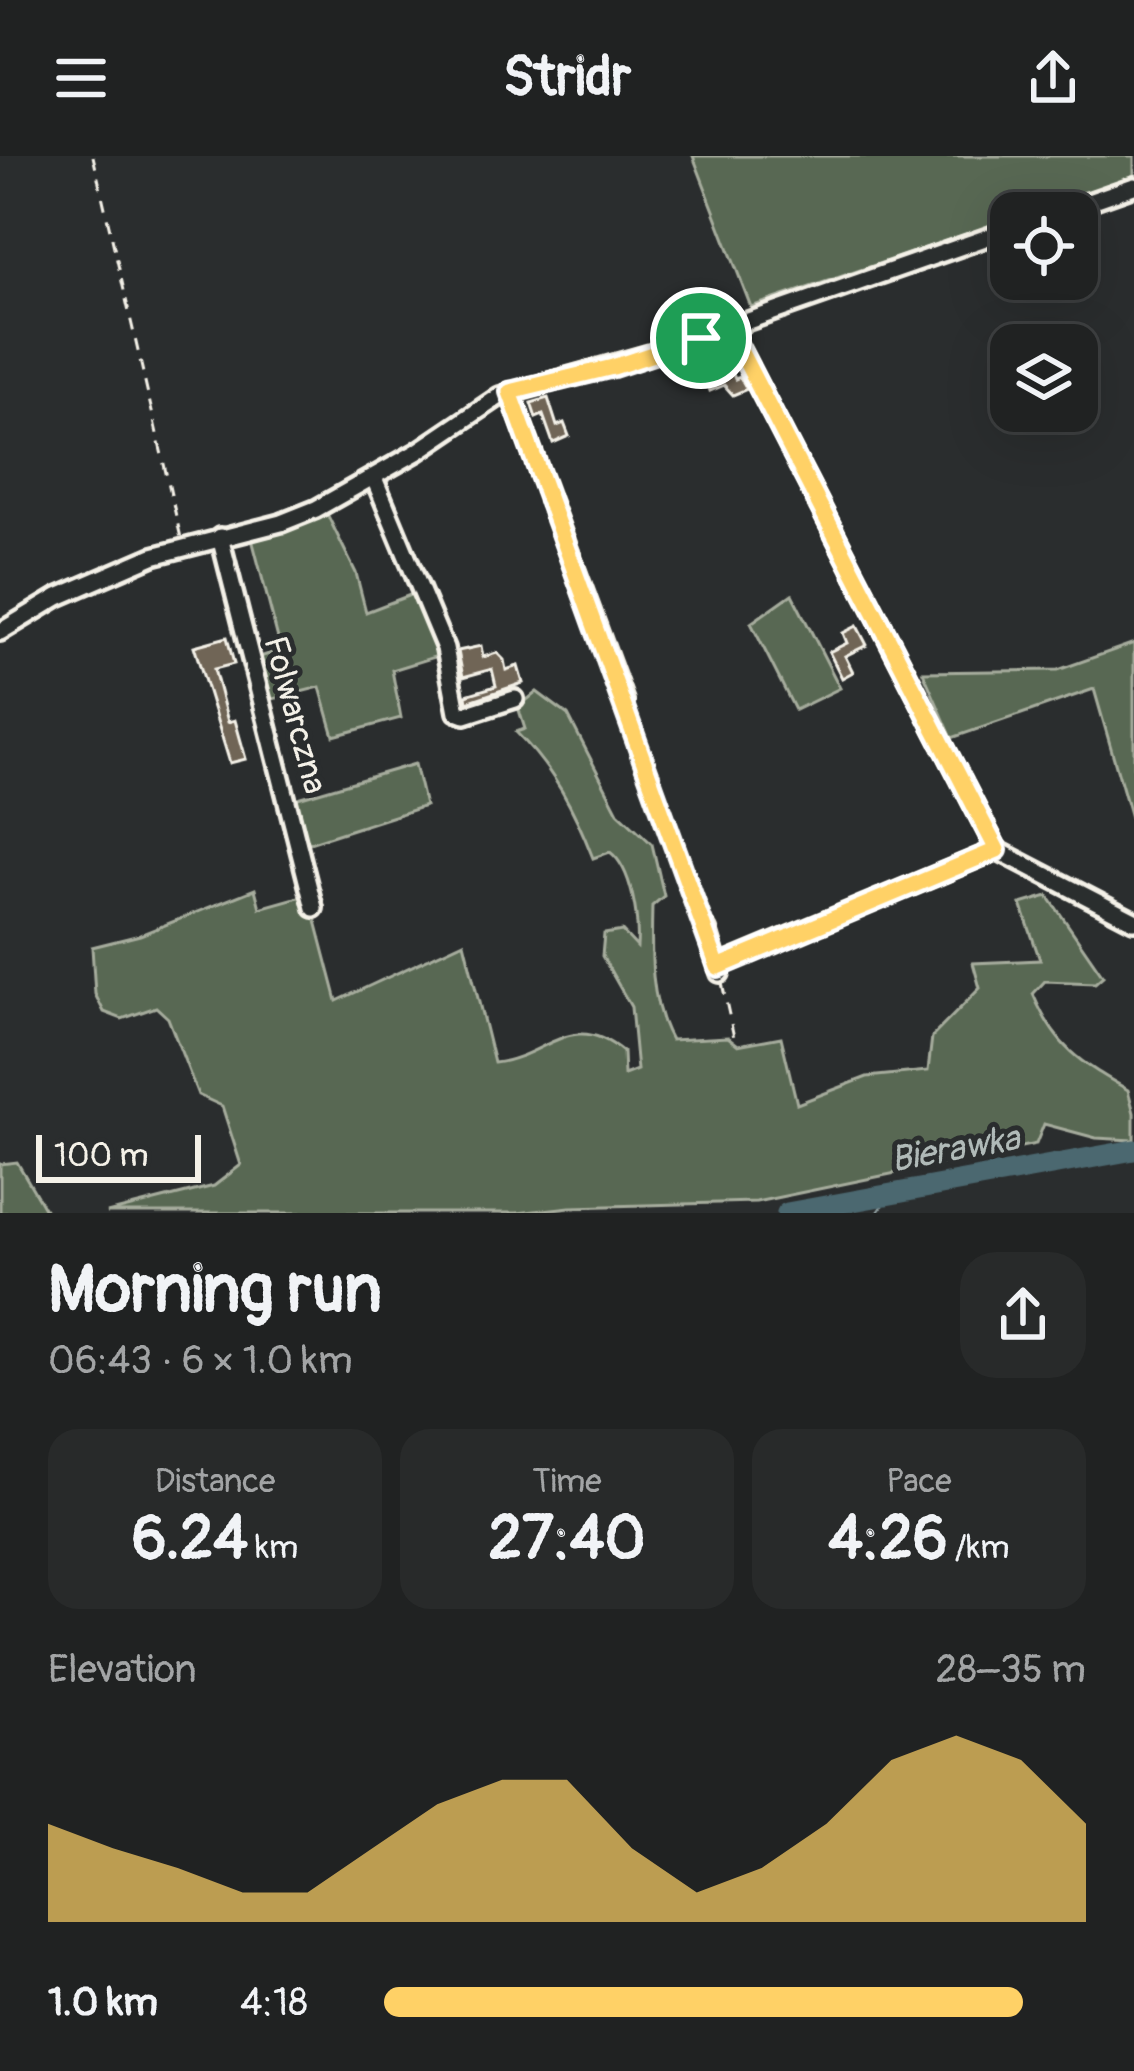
<!DOCTYPE html>
<html lang="en">
<head>
<meta charset="utf-8">
<style>
	:root { --surface:#202222; --page:#282a2a; --text:#f1f3f6; --muted:#a2a4a5; --line:#3d3f40; --accent:#ffd166 }
	body { margin:0; font-family:Pangolin,sans-serif; background:var(--page); color:var(--text); height:100vh; display:flex; flex-direction:column; font-size:45px; white-space:nowrap }
	* { box-sizing:border-box; margin:0 }
	p { font-size:39px; color:var(--muted) }
	.icon { flex:none; width:66px; height:66px; fill:none; stroke:currentColor; stroke-width:2; stroke-linecap:round; stroke-linejoin:round }
	.map { position:relative; height:1057px; overflow:hidden }
	.panel { display:flex; flex-direction:column; background:var(--surface); flex:1 }
	.panel>* { flex:none }
	.tools { position:absolute; left:990px; top:36px; display:grid; gap:24px }
	.tools a { display:grid; place-items:center; width:108px; height:108px; border-radius:24px; background:var(--surface); box-shadow:0 12px 48px #0002,0 0 0 3px var(--line); font-size:60px }
	.scale { position:absolute; left:36px; bottom:30px; width:165px; box-sizing:border-box; padding-left:12px; border:6px solid #f4f1e8; border-top:0; font-size:33px; line-height:42px; white-space:nowrap; color:#f4f1e8; -webkit-text-stroke:9px #2a2d2e; paint-order:stroke }
	.pin { position:absolute; display:grid; place-items:center; width:102px; height:102px; color:#fff; margin:-51px; border:6px solid #fff; border-radius:50%; box-shadow:0 3px 12px #0007 }
	.round { display:grid; place-items:center; flex:none; width:126px; height:126px; border-radius:36px; background:var(--page) }
	.headline { display:flex; align-items:center; justify-content:space-between; height:204px; padding:0 48px }
	h1 { font-size:66px; font-weight:700; line-height:90px }
	.metrics { display:grid; grid-template-columns:repeat(3,1fr); gap:18px; height:204px; padding:12px 48px }
	.metrics div { display:grid; align-content:center; border-radius:30px; background:var(--page); text-align:center }
	.metrics b { font-size:60px; font-weight:700 }
	.metrics small { font-size:33px; font-weight:400 }
	.metrics p { font-size:33px }
	.chart { height:336px; padding:24px 48px }
	.chart p { display:flex; justify-content:space-between }
	.chart svg { width:100%; height:216px; margin-top:12px; fill:var(--accent); opacity:.7 }
	ul { padding:0 48px; list-style:none; font-size:39px }
	li { display:grid; grid-template-columns:192px 144px 1fr; align-items:center; height:90px }
	li i { height:30px; border-radius:15px; background:var(--accent) }
	header { display:flex; justify-content:space-between; align-items:center; height:156px; padding:0 48px; background:var(--surface); font-size:54px; font-weight:700 }
	.map>svg:first-child { display:block }
	.green { fill:#586852; stroke:#a6ac9d; stroke-width:3 }
	.lines { fill:none; stroke-linecap:round; stroke-linejoin:round }
	.stream { stroke:#8f9e9f; stroke-width:3 }
	.river { stroke:#4b676f; stroke-width:21 }
	.building { fill:#706557; stroke:#f4f1e8; stroke-width:3 }
	.minor-casing { stroke:#f4f1e8; stroke-width:24 }
	.path { stroke:#f4f1e8; stroke-width:3; stroke-dasharray:12 9; stroke-linecap:butt }
	.minor { stroke:#2a2d2e; stroke-width:15 }
	.route-casing { stroke:#fff; stroke-width:24 }
	.route { stroke:#ffd166; stroke-width:15 }
	.labels { text-anchor:middle; dominant-baseline:central; stroke-width:10; stroke-linejoin:round; paint-order:stroke }
	.street-label { font-size:33px; fill:#f4f1e8; stroke:#2a2d2e }
	.water-label { font-size:36px; font-style:italic; fill:#b0bab8; stroke:#2a2d2e }
</style>
</head>
<body>
<header><svg class="icon" aria-label="menu" viewBox="0 0 24 24"><path d="M4 6h16M4 12h16M4 18h16"/></svg>Stridr<svg class="icon" aria-label="share" viewBox="0 0 24 24"><path d="M12 15V3M7 8l5-5 5 5M5 13v7h14v-7"/></svg></header>
<div class="map">
<svg width="1134" height="1057" viewBox="0 0 1134 1057">
	<rect width="100%" height="100%" fill="#2a2d2e"/>
	<filter id="ink" filterUnits="userSpaceOnUse"><feTurbulence type="fractalNoise" baseFrequency=".00833" numOctaves="2"/><feDisplacementMap in="SourceGraphic" scale="24" xChannelSelector="R" yChannelSelector="G"/><feConvolveMatrix kernelMatrix="1 2 1 2 8 2 1 2 1" color-interpolation-filters="sRGB"/></filter>
	<g filter="url(#ink)">
		<g class="green">
			<polygon points="693,0 1134,0 1134,20 1028,57 1011,57 1011,63 751,151"/>
			<polygon points="325,354 356,417 366,456 418,436 441,499 392,514 401,562 334,580 320,531 265,545 254,503 281,494 252,383"/>
			<polygon points="792,438 840,532 795,554 751,467"/>
			<polygon points="1134,487 1134,672 1094,533 952,582 923,516 1058,514"/>
			<path d="M537,536L568,559L618,656L652,688L664,740L652,750C651,793 649,845 671,884L728,881L738,889L781,881L797,948L867,921L928,915L932,881L980,832L973,807L1040,804L1021,748L1048,740L1103,820L1095,827L1045,825L1033,838C1056,892 1078,905 1128,934L1134,957V989L1132,984L1096,982L1044,968L1036,988L756,1046L570,1051L517,1057H107L214,1030L241,1009L222,950L198,939L168,862L156,851L122,863L104,856L95,838L92,791L140,779L255,733L260,752L309,738L337,845L464,786L494,907C546,902 571,852 623,896L624,919L637,914L631,851L602,800L604,778L622,775L637,791C639,764 632,712 610,696L593,702C574,653 554,614 516,576L525,573L518,551Z"/>
			<polygon points="415,608 425,650 303,689 291,644"/>
			<polygon points="17,1006 47,1057 0,1057 0,1008"/>
		</g>
		<g class="lines">
			<polyline class="stream" points="877,1057 890,1038"/>
			<polyline class="river" points="787,1057 1134,994"/>
		</g>
		<g class="building">
			<polygon points="722,192 735,223 740,221 747,233 733,239 724,229 710,235 704,218 700,201"/>
			<polygon points="548,242 557,270 564,267 569,280 553,287 543,259 536,262 531,247"/>
			<polygon points="857,470 867,489 845,500 853,516 842,522 829,496 847,487 843,477"/>
			<polygon points="227,481 234,508 214,513 228,566 235,564 246,603 230,607 194,490"/>
			<polygon points="481,490 483,501 497,497 504,504 506,514 518,510 523,527 467,546 466,539 496,530 492,513 463,521 458,495"/>
		</g>
		<g class="lines">
			<g class="minor-casing">
				<g id="minor">
					<polyline points="1057,57 1134,30"/>
					<polyline points="510,236 624,545"/>
					<polyline points="374,322 445,492 457,556 465,559 515,543"/>
					<polyline points="220,381 314,752"/>
					<polyline points="0,476 58,441 153,400 281,367 316,353 417,296 500,240 668,193 1011,73"/>
					<polyline points="997,694 1134,765"/>
					<polyline points="707,774 720,817"/>
					<polyline points="718,810 997,694 729,173"/>
				</g>
			</g>
			<g class="path">
				<polyline points="93,0 181,382"/>
				<polyline points="629,558 703,763"/>
				<polyline points="722,827 735,886"/>
			</g>
			<use href="#minor" class="minor"/>
		</g>
	</g>
	<g class="lines" filter="url(#ink)">
		<g class="route-casing">
			<polygon id="route" points="729,173 997,694 718,811 510,236 613,211"/>
		</g>
		<use href="#route" class="route"/>
	</g>
	<g class="labels">
		<g class="street-label">
			<text transform="translate(295 559) rotate(75)">Folwarczna</text>
		</g>
		<g class="water-label">
			<text transform="translate(955 993) rotate(-10)">Bierawka</text>
		</g>
	</g>
</svg>
<div class="tools">
<a><svg class="icon" aria-label="locate" viewBox="0 0 24 24"><circle cx="12" cy="12" r="6"/><path d="M12 2v4M12 18v4M2 12h4M18 12h4"/></svg></a>
<a><svg class="icon" aria-label="layers" viewBox="0 0 24 24"><path d="M12 4l9 5-9 5-9-5zM3 14l9 5 9-5"/></svg></a>
</div>
<div class="scale">100 m</div>
<div class="pin" style="left:701px;top:182px;background:#1e9e55"><svg class="icon" aria-label="arrive" viewBox="0 0 24 24"><path d="M6 21V4h12l-3 4 3 4H6"/></svg></div>
</div>
<section class="panel">
<div class="headline"><div><h1>Morning run</h1><p>06:43 · 6 × 1.0 km</p></div><a class="round"><svg class="icon" aria-label="share" viewBox="0 0 24 24"><path d="M12 15V3M7 8l5-5 5 5M5 13v7h14v-7"/></svg></a></div>
<div class="metrics">
<div><p>Distance</p><b>6.24<small> km</small></b></div>
<div><p>Time</p><b>27:40</b></div>
<div><p>Pace</p><b>4:26<small> /km</small></b></div>
</div>
<div class="chart"><p><span>Elevation</span>28–35 m</p>
<svg viewBox="0 0 160 44" preserveAspectRatio="none"><path d="M0 44V24L10 29L20 33L30 38L40 38L50 29L60 20L70 15L80 15L90 29L100 38L110 33L120 24L130 11L140 6L150 11L160 24V44z"/></svg>
</div>
<ul>
<li><b>1.0 km</b>4:18<i style="width:91%"></i></li>
</ul>
</section>
</body>
</html>
